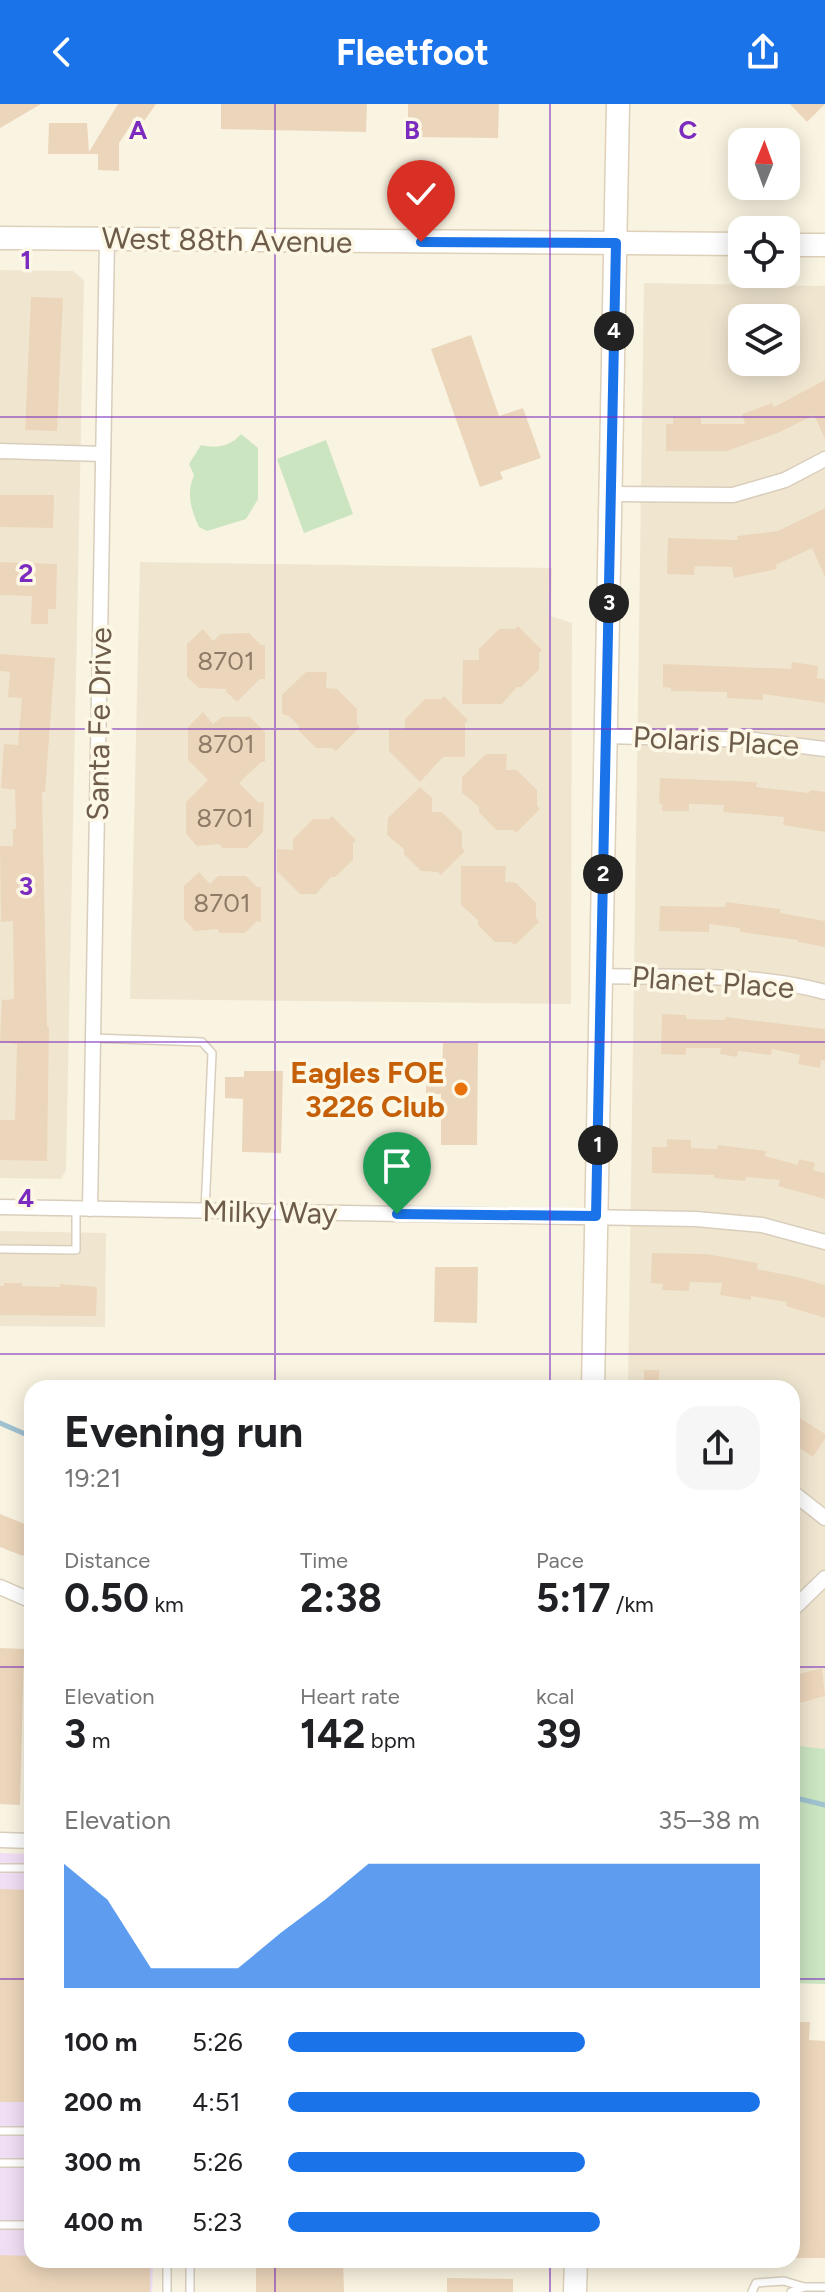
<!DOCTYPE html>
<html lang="en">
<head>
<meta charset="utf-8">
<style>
	:root { --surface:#fff; --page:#f6f6f6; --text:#202124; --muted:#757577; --accent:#1a73e8 }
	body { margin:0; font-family:Figtree,sans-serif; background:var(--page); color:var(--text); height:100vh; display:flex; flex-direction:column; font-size:30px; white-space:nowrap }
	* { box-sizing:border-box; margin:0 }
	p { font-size:26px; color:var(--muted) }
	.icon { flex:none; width:44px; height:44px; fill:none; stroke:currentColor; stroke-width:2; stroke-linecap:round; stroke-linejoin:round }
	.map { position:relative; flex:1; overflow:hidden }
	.details { position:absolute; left:24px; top:1276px; width:776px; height:888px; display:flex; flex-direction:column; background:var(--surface); border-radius:24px; box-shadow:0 4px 20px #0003 }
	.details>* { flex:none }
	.needle { width:52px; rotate:1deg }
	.fabs { position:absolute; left:728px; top:24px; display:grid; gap:16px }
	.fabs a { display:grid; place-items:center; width:72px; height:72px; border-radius:16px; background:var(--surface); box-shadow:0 4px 20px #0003; font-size:40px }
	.pin { position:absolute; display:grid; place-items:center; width:68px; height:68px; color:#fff; margin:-82px -34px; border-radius:50% 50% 50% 0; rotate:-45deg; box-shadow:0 0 8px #0007 }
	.pin .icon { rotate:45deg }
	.km { position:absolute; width:40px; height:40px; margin:-20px; border-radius:50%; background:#222; color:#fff; font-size:22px; line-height:40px; text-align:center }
	.round { display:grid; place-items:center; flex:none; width:84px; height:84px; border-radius:24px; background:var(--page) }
	.head { display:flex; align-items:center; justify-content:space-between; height:136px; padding:0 40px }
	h1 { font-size:44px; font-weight:700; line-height:60px }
	.metrics { display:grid; grid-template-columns:repeat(3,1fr); gap:12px; height:136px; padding:8px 40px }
	.metrics div { display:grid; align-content:center }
	.metrics b { font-size:40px; font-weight:700 }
	.metrics small { font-size:22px; font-weight:400 }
	.metrics p { font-size:22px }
	.chart { height:224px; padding:16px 40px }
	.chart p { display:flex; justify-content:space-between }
	.chart svg { width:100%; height:144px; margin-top:8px; fill:var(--accent); opacity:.7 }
	ul { padding:0 40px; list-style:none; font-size:26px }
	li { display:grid; grid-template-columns:128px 96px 1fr; align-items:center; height:60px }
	li i { height:20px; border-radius:10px; background:var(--accent) }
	header { display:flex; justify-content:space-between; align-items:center; height:104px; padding:0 40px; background:var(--accent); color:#fff; font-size:36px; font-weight:700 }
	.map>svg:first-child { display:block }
	.residential { fill:#f0e6d0; fill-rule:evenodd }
	.education { fill:#f0def5 }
	.green { fill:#cbe5c1 }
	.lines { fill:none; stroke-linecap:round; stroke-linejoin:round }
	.stream { stroke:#9fc2d1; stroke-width:5 }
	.building { fill:#ecd6bb }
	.service-casing { stroke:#d9cebc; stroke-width:10 }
	.minor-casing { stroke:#d9cebc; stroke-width:17 }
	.secondary-casing { stroke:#ded0b9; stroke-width:25 }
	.service { stroke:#fff; stroke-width:7 }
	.minor { stroke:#fff; stroke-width:14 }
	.secondary { stroke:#fff; stroke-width:22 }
	.route-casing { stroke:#fff; stroke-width:16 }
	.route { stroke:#1a73e8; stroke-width:10 }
	.grid { fill:none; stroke:#7b2cbf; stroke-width:2; stroke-opacity:0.55 }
	.food-dot { fill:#e8710a; stroke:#fdf7e6; stroke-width:3 }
	.labels { text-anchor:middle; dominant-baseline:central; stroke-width:7; stroke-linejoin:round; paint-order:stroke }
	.number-label { font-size:26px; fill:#8e7a66 }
	.street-label { font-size:30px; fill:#6e5c4a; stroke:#fdf7e6 }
	.food-label { font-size:30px; font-weight:bold; fill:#c56008; stroke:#fdf7e6; text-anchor:end }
	.grid-label { font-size:26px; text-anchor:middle; font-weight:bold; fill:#7b2cbf; stroke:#fdf7e6; stroke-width:7; stroke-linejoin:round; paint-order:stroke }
</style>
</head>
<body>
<header><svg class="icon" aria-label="back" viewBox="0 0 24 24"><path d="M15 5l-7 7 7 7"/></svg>Fleetfoot<svg class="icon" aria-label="share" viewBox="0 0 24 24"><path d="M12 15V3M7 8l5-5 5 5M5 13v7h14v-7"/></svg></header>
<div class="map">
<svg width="825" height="2188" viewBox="0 0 825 2188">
	<rect width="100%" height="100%" fill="#f9f3e1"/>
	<g class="residential">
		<polygon points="0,166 73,167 84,176 66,1066 61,1075 0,1074"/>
		<path d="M644,179L825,182V1645L792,1641V1284H628ZM742,214H786V258H742Z"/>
		<polygon points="140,458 552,464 551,512 572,519 571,900 130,895"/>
		<polygon points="0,1127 106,1129 105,1223 0,1222"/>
	</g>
	<polygon class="education" points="0,1749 32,1750 32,2156 153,2156 152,2188 0,2188"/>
	<g class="green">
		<path d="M241,330L258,344V395L246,415L207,427L199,423C191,405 186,390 194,371L189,360L201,341C216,345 231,342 241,330Z"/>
		<polygon points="326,336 353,410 304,429 277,355"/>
		<polygon points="792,1641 825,1645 825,1880 792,1879"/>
	</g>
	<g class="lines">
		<g class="stream">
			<polyline points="0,1319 32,1333"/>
			<polyline points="792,1693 825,1701"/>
		</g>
	</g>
	<g class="building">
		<polygon points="0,0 41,0 0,24"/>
		<polygon points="118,0 156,0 144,17 137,12 119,39 119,67 98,66 98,50 48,50 49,19 87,19 89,48"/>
		<polygon points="221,0 367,0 366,28 221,25"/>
		<polygon points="408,0 499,0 498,34 408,33"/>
		<polygon points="790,0 825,0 807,18"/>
		<polygon points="31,193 63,194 57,327 25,326"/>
		<polygon points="471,231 499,312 523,304 541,354 500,368 503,375 480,383 431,245"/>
		<polygon points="825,276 825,335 814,311 780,328 727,347 666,347 666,320 673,320 673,313 701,313 701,320 745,320 742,310 772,299 774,303"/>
		<polygon points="0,391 54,391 53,424 0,423"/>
		<polygon points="825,404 825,473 812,444 776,461 777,465 734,474 732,463 695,462 694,471 667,470 668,434 738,436 737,432 778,427"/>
		<polygon points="0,458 57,460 56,505 48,505 48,520 31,520 32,492 0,491"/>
		<polygon points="518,522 542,546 539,549 539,566 521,583 517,583 502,600 462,600 463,556 479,556 479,545 499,525 515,525"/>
		<polygon points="203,525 213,537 221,530 249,529 261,541 265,541 265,575 260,575 237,598 225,587 227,585 199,584 187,573 187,540"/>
		<polygon points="0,550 55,554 45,688 42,688 47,922 49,923 47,1057 0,1056 0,1016 15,1016 17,940 0,938 2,896 14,895 13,817 1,818 0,742 13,742 13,725 16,725 15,686 1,684 4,640 18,641 22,594 8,593 10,568 0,567"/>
		<polygon points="792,558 818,562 817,574 825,575 825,599 763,590 763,596 727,594 727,588 671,587 671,584 663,583 663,560 791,565"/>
		<polygon points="306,568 327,568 326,584 337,585 357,605 357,620 360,623 336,647 332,644 316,644 299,627 299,622 289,612 282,610 282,591"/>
		<polygon points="444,592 468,616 465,619 465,653 443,653 420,678 389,647 389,625 405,626 405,615 425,595 441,595"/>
		<polygon points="203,608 213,620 222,613 250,613 265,628 265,658 261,658 239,679 259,699 264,698 263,728 247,744 223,744 219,740 197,742 186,730 186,698 208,676 188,656 188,623"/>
		<polygon points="486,650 507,650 506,666 517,666 537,686 537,702 540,705 516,729 513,726 496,726 479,708 479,703 462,689 462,673"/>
		<polygon points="660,674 757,678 756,683 809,689 810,686 825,688 825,728 783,721 784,713 723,708 724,701 689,700 689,707 662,707 662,700 659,699"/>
		<polygon points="420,683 432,694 432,708 442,708 462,728 462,744 465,747 441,771 438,768 421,767 404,750 404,745 387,731 388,714"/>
		<polygon points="332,712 356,736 353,739 353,756 335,773 331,773 316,790 300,790 277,767 277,745 293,746 293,735 313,715 329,715"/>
		<polygon points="461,762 506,762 505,778 516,779 536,799 536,814 539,818 515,841 511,838 495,838 478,821 478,816 461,801"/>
		<polygon points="199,768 210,780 218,772 246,772 257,783 261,783 261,818 257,817 245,829 220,829 217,825 195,827 184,815 184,782"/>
		<polygon points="726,798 780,805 780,809 825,817 825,843 798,838 798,836 740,828 740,824 709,820 709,828 659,827 660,802 725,803"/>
		<polygon points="662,910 686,911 686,915 725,916 725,913 825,925 825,957 821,956 820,964 798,960 800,951 772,945 771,951 738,947 737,953 720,950 721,944 686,944 686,951 661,950"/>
		<polygon points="443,939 478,939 477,1041 441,1041 441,990 426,990 426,970 442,970"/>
		<polygon points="244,967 283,967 281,1049 242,1048 243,995 225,994 225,973 244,973"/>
		<polygon points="667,1035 691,1036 691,1044 717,1045 718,1041 766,1047 765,1052 798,1061 799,1055 815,1059 813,1066 825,1069 825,1095 778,1082 780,1076 746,1073 745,1077 714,1074 714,1071 652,1069 652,1043 667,1043"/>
		<polygon points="652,1149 706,1150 758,1159 757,1165 797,1173 825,1181 825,1214 786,1202 787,1198 751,1192 751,1196 720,1191 722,1179 690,1178 689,1187 662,1186 663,1180 651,1179"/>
		<polygon points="435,1163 478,1163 477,1219 434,1218"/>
		<polygon points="4,1179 22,1179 22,1182 60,1183 60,1180 97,1183 96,1212 0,1211 0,1182 4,1182"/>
		<rect x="644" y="1266" width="15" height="18"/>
		<polygon points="792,1309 825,1330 825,1335 813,1353 792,1339"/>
		<polygon points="0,1410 32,1423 32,1447 26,1445 23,1452 0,1443"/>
		<polygon points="0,1544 24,1545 20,1701 0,1700"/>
		<polygon points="822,1564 825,1592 792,1601 792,1572"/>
		<polygon points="0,1785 32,1786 32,1998 0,1998"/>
		<polygon points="792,1918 810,1918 809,1936 825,1937 825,2154 792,2154"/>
		<polygon points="0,2151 32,2152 32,2156 150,2156 150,2188 0,2188"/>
		<polygon points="256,2156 343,2156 344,2188 256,2188"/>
		<polygon points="447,2174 513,2175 513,2188 447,2188"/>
	</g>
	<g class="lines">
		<g class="service-casing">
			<g id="service">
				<polyline points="93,934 202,938 212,949 205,1107"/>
				<polyline points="0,1145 76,1146 76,1105"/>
				<polyline points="0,1764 32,1764"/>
				<polyline points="0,2027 32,2027"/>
				<polyline points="0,2059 32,2059"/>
				<polyline points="0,2121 32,2121"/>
				<polyline points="167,2188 167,2156"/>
				<polyline points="190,2188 190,2156"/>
				<polyline points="752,2188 756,2179 784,2177 804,2183"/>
				<polyline points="791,2188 804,2183 825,2183"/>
			</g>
		</g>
		<g class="minor-casing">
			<g id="minor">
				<polyline points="0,347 103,350"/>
				<polyline points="611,390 733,391 785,376 825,355"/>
				<polyline points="606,632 754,636 825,645"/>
				<path d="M601,872C675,874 753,868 825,888"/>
				<polyline points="0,1103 696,1115 762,1121 825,1138"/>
				<polyline points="90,1105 107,135"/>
				<polyline points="792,1388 825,1414"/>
				<polyline points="0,1483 32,1497"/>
				<polyline points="792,1506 825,1474"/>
				<polyline points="0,1736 32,1737"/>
			</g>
		</g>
		<g class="secondary-casing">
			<g id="secondary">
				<polyline points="0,134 742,140"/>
				<polyline points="786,141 825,141"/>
				<polyline points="593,1284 618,0"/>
				<polyline points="575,2188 576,2156"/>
			</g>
		</g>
		<use href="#service" class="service"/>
		<use href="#minor" class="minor"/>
		<use href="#secondary" class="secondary"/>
	</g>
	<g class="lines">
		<g class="route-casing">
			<polyline id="route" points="397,1110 596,1112 616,139 421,138"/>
		</g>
		<use href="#route" class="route"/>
	</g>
	<path class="grid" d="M275,0V1284M550,0V1284M0,313H825M0,625H825M0,938H825M0,1250H825M0,1563H32M792,1563H825M0,1875H32M792,1875H825M275,2156V2188M550,2156V2188"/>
	<circle class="food-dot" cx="461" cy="985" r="8"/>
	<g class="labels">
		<g class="number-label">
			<text x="226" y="557">8701</text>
			<text x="226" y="640">8701</text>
			<text x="225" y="714">8701</text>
			<text x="222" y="799">8701</text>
		</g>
		<g class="street-label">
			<text transform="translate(227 136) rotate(1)">West 88th Avenue</text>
			<text transform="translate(99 620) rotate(-89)">Santa Fe Drive</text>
			<text transform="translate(716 637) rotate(3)">Polaris Place</text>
			<text transform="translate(713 878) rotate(4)">Planet Place</text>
			<text transform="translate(270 1108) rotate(1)">Milky Way</text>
		</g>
		<g class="food-label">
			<text x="445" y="968">Eagles FOE<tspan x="445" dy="34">3226 Club</tspan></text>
		</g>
	</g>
	<g class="grid-label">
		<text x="138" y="35">A</text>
		<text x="412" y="35">B</text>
		<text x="688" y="35">C</text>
		<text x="26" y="165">1</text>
		<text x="26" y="478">2</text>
		<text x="26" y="791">3</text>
		<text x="26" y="1103">4</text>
	</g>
</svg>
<div class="fabs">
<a><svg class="needle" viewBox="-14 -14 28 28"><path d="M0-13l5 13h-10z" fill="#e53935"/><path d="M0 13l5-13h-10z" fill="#757577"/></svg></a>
<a><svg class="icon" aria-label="locate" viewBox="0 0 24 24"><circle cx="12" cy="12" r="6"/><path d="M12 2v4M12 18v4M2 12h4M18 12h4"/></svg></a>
<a><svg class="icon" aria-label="layers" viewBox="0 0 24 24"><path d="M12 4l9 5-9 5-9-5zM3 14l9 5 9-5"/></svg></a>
</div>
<div class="pin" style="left:397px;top:1110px;background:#1e9e55"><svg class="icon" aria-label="arrive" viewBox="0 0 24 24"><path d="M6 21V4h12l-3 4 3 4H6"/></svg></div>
<div class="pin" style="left:421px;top:138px;background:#d93025"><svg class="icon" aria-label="check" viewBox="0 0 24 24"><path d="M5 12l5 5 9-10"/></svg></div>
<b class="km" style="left:598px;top:1041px">1</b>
<b class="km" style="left:603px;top:770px">2</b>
<b class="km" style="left:609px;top:499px">3</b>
<b class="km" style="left:614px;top:227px">4</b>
<section class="details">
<div class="head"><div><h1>Evening run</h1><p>19:21</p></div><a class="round"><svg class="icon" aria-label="share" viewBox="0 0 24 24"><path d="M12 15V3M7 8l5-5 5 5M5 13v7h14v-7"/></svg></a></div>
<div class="metrics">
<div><p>Distance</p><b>0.50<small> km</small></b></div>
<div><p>Time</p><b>2:38</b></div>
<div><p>Pace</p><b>5:17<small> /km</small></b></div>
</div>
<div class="metrics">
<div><p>Elevation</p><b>3<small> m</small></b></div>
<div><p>Heart rate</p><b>142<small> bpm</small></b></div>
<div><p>kcal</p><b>39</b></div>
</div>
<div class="chart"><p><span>Elevation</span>35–38 m</p>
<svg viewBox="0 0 160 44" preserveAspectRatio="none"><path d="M0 44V6L10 17L20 38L30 38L40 38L50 27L60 17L70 6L80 6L90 6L100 6L110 6L120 6L130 6L140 6L150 6L160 6V44z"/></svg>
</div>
<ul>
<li><b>100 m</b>5:26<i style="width:63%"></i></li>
<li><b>200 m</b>4:51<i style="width:100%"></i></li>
<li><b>300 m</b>5:26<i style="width:63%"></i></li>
<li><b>400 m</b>5:23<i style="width:66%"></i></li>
</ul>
</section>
</div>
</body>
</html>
